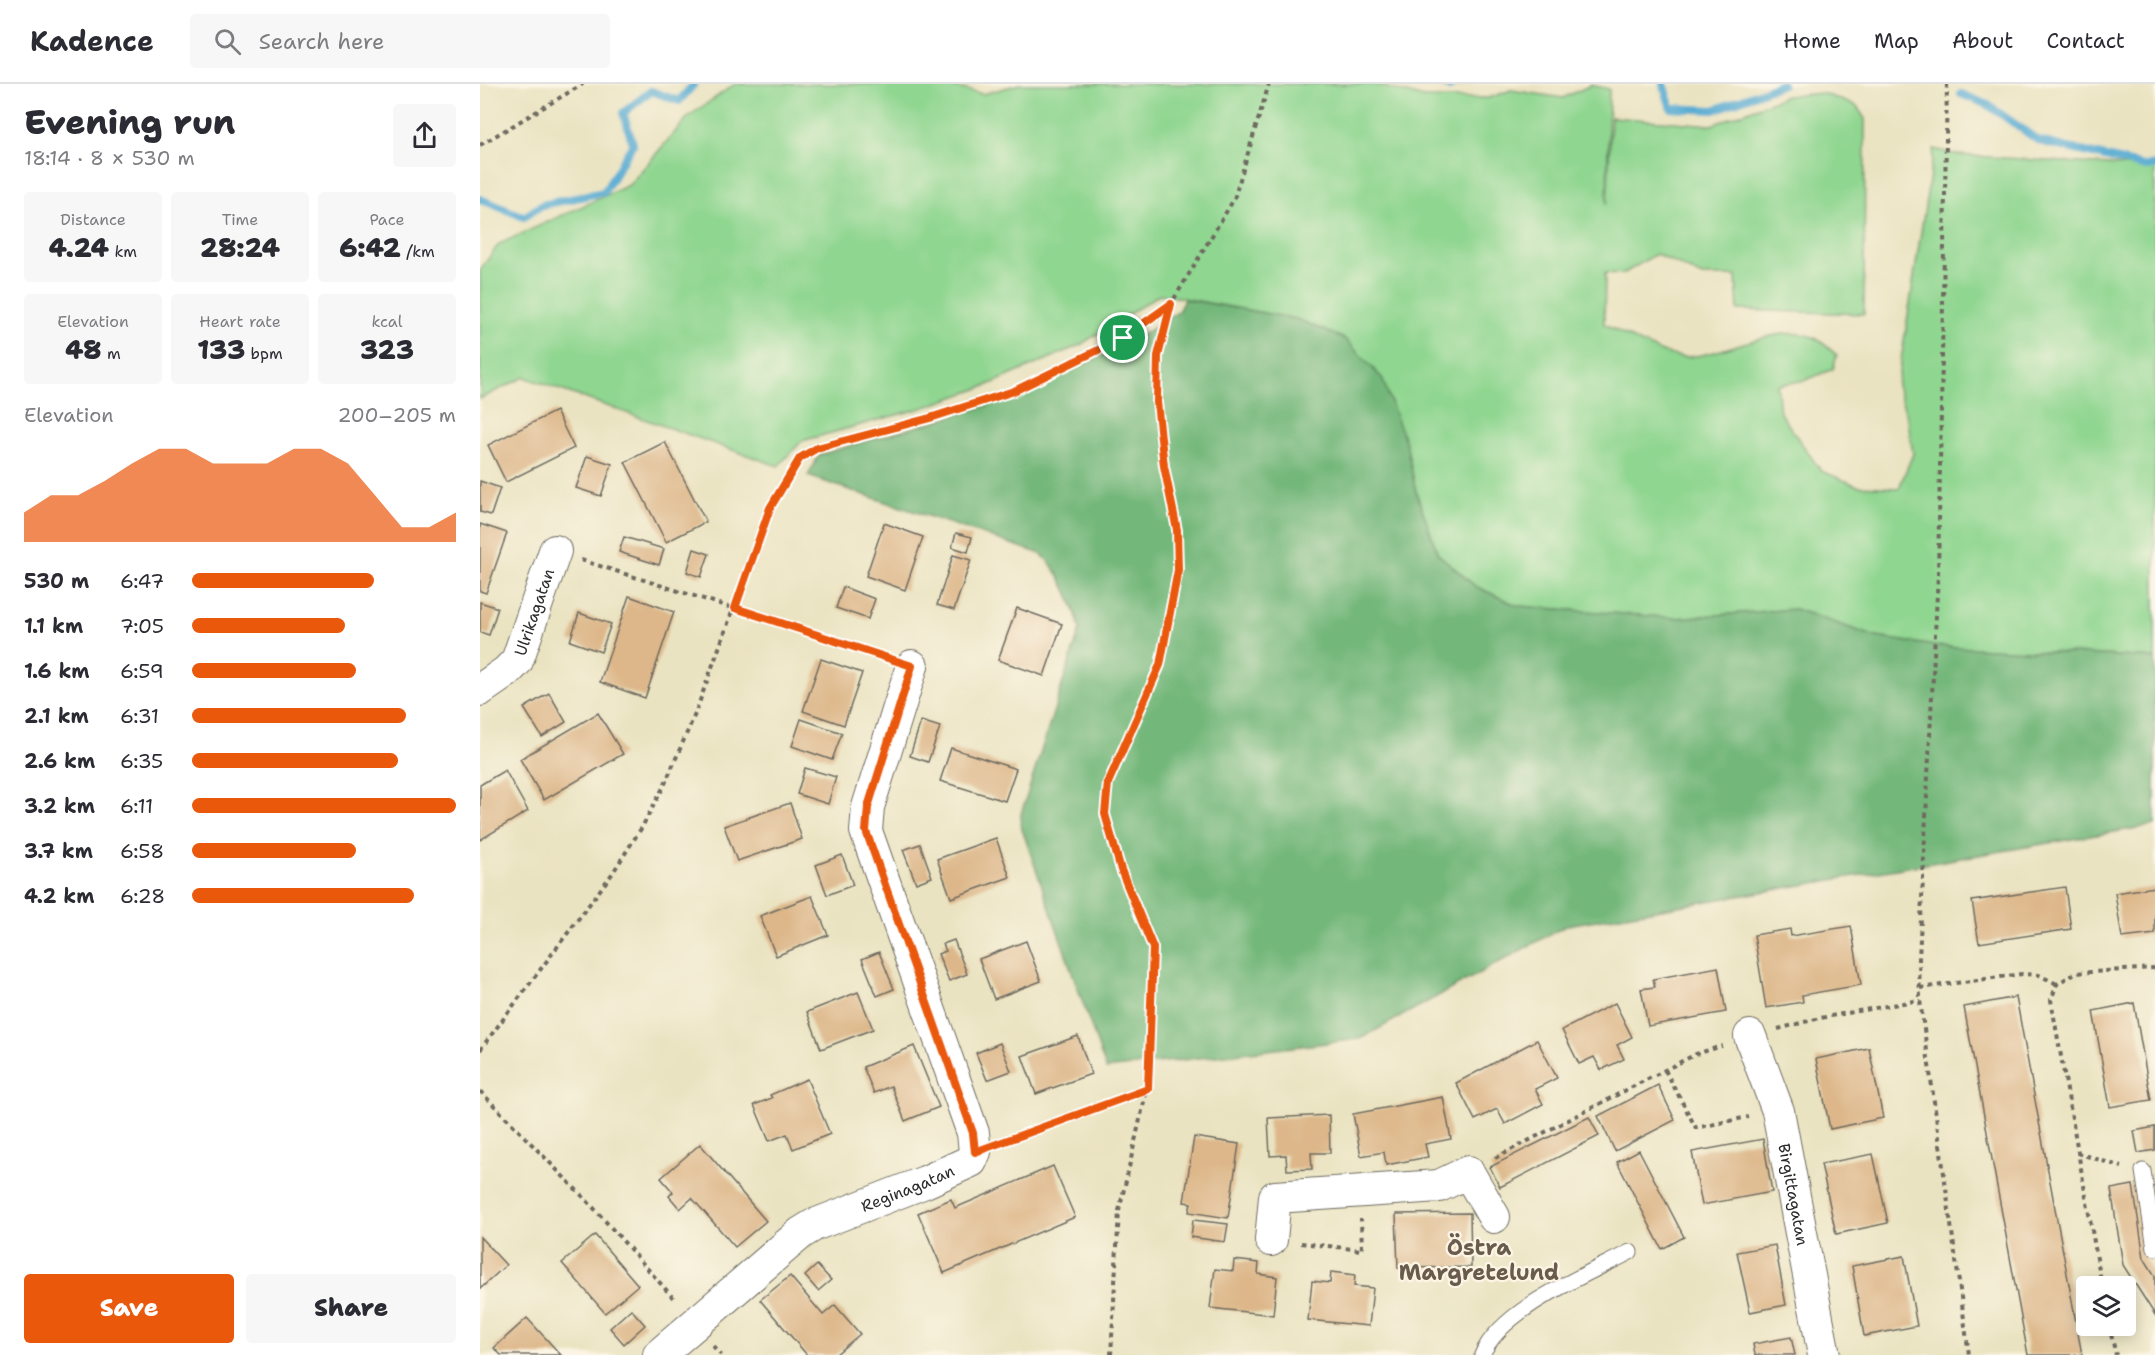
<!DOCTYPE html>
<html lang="en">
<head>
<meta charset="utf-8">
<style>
	:root { --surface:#fff; --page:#f7f7f7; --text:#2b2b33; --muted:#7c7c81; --line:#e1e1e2; --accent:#ea580c }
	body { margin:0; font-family:"Shantell Sans",sans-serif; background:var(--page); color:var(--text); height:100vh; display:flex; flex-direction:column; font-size:22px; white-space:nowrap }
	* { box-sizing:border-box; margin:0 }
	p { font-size:20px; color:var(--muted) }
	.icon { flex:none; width:33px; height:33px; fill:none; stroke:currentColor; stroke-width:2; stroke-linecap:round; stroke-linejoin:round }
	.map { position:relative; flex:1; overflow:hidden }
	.sheet { display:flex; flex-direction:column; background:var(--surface); width:480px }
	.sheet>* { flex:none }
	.buttons { position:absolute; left:1596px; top:1192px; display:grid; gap:12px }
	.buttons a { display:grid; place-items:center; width:60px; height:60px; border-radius:6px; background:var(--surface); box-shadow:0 3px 15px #0003; font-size:30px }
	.pin { position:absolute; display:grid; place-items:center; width:51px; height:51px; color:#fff; margin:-26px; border:3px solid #fff; border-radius:50%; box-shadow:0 2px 6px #0007 }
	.round { display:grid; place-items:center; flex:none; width:63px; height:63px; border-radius:6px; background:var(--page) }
	.summary { display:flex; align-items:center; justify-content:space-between; height:102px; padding:0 24px }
	h1 { font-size:33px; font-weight:800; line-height:45px }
	.stats { display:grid; grid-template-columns:repeat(3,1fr); gap:9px; height:102px; padding:6px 24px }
	.stats div { display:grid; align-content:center; border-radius:6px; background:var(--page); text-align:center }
	.stats b { font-size:26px; font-weight:800 }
	.stats small { font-size:16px; font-weight:400 }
	.stats p { font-size:16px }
	.chart { height:168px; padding:12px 24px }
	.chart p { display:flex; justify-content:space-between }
	.chart svg { width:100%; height:108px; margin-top:6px; fill:var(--accent); opacity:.7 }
	.cta { display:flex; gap:12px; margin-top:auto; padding:12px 24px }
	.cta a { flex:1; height:69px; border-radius:6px; background:var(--accent); color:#fff; font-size:24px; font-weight:800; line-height:69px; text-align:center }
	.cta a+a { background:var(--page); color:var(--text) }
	ul { padding:0 24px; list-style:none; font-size:20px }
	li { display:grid; grid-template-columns:96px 72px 1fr; align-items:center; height:45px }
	li i { height:15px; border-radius:8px; background:var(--accent) }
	header { display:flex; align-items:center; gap:36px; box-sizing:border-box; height:84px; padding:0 30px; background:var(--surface); border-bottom:2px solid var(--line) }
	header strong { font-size:28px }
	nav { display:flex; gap:33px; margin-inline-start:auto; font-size:21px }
	.search { width:420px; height:54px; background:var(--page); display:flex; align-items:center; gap:15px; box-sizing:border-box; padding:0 21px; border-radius:6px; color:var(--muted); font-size:22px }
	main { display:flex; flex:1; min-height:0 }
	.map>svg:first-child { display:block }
	.green { fill:#8fd690; stroke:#5d805e; stroke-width:1.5 }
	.forest { fill:#73b77a; stroke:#4f7152; stroke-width:1.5 }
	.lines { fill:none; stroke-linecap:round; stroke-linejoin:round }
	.stream { stroke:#58acd3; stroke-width:8 }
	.building { fill:#ddb78a }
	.lane-casing { stroke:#6e6b60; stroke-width:17 }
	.street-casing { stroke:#6e6b60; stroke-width:34 }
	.path { stroke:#6e6b60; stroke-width:4; stroke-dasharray:4.5 4.5; stroke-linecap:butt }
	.lane { stroke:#fff; stroke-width:15 }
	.street { stroke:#fff; stroke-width:32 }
	.route-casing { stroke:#fff; stroke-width:12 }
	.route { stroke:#ea580c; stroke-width:8 }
	.labels { text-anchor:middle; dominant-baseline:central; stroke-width:4.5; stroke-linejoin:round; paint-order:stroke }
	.street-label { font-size:16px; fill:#2b2b2b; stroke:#fcf5e5 }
	.district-label { font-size:22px; font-weight:bold; fill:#695c4c; stroke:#fcf5e5 }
</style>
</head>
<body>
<header>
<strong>Kadence</strong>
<div class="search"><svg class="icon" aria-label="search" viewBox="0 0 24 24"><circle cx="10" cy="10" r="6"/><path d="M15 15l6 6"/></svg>Search here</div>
<nav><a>Home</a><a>Map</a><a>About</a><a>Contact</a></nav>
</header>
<main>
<section class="sheet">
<div class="summary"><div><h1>Evening run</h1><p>18:14 · 8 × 530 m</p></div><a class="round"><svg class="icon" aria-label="share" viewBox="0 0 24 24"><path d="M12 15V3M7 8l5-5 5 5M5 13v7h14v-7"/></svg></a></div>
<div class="stats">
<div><p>Distance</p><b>4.24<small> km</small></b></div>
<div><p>Time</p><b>28:24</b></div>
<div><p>Pace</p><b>6:42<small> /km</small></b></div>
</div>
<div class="stats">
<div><p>Elevation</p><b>48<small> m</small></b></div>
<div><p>Heart rate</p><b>133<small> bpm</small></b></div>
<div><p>kcal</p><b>323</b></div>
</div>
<div class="chart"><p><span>Elevation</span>200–205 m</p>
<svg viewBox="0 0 160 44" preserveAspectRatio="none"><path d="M0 44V32L10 25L20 25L30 19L40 12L50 6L60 6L70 12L80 12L90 12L100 6L110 6L120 12L130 25L140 38L150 38L160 32V44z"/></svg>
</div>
<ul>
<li><b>530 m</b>6:47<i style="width:69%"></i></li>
<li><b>1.1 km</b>7:05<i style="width:58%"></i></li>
<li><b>1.6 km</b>6:59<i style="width:62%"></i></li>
<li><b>2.1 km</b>6:31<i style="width:81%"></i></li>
<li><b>2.6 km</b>6:35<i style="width:78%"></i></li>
<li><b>3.2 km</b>6:11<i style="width:100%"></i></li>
<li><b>3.7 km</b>6:58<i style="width:62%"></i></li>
<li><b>4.2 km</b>6:28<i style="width:84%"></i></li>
</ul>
<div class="cta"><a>Save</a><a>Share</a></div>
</section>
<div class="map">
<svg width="1675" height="1271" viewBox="0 0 1675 1271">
	<rect width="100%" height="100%" fill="#fcf5e5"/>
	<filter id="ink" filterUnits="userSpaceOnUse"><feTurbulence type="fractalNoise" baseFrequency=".0167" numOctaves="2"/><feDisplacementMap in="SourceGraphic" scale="12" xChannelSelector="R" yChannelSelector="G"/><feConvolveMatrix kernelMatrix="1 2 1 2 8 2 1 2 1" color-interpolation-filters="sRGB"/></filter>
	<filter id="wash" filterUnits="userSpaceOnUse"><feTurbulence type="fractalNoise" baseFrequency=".008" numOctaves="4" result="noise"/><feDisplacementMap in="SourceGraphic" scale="24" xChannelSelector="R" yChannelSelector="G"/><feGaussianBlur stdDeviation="1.35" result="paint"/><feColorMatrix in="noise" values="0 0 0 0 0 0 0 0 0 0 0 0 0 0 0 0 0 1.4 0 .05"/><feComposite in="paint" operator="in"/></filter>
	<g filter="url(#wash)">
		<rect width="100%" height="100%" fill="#eae3c1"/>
		<path class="green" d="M255,0H462L503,10L540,0H895L944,14H1009L1031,6L1083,14L1111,1L1129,5L1127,120L1131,33L1232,41L1306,12L1342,9L1377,22L1385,35L1384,230L1258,226L1256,192H1222L1176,170L1143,190L1125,189L1124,240C1143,250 1184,273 1205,273C1241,273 1300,237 1335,254C1343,258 1350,266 1357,271L1353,285L1326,296L1297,301L1300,329L1341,387L1378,402L1419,404L1433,370L1428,337L1417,302L1454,65L1479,71L1675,84V574L1455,562L1396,553L1315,525L1196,534L1038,522L995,502L958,470L936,408L926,359L817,235L680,210L600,261L506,302L442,324L322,357L298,382L44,293L0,315V186L19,160L149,101L209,32Z"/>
		<path class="forest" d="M704,215L817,235L865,255L902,294L926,359L936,408L958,470L995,502L1038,522L1196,534L1315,525L1396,553L1455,562L1675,574V741L1087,841L880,955L626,985L541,742V730L600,545C594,520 580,486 561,470L328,392L339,371L537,313L654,256L698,228Z"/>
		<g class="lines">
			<g class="stream">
				<polyline points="964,0 969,3 973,0"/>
				<polyline points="1183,0 1191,24 1234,26 1302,0"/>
				<polyline points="1481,10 1508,21 1559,57 1667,83 1675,81"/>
				<polyline points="0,115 44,133 62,121 124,108 153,60 143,29 171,7 199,17 214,0"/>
			</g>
		</g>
		<g id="blocks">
			<g class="building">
				<polygon points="76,327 94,364 26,398 8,361"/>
				<polygon points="185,358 226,438 186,458 145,378"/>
				<polygon points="107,372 132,380 121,412 96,404"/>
				<polygon points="0,397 20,404 11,431 0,428"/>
				<polygon points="404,439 443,453 425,506 386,492"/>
				<polygon points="0,440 27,449 6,509 0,507"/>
				<polygon points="476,449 492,453 488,468 472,463"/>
				<polygon points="144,453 184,465 179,481 139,468"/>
				<polygon points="214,465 229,470 221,493 207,488"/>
				<polygon points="473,471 491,476 474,526 457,521"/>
				<polygon points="363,503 395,515 388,535 356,524"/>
				<polygon points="149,512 194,528 165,614 120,598"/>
				<polygon points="0,518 18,524 9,551 0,548"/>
				<polygon points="537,524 582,540 564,592 518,576"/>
				<polygon points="99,529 131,540 121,568 90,557"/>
				<polygon points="341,575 382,589 364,641 323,627"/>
				<polygon points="69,609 86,638 62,653 44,624"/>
				<polygon points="118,629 143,670 64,716 40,675"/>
				<polygon points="321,635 362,649 352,676 312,662"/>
				<polygon points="441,637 460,643 448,678 430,672"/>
				<polygon points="471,664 536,685 525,717 460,697"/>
				<polygon points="325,684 356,693 348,720 317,710"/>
				<polygon points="25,686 48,727 0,756 0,701"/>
				<polygon points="310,719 322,755 257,777 244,742"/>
				<polygon points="516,754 530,793 471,814 457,775"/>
				<polygon points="440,760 452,793 436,799 423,766"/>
				<polygon points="362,771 373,801 347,811 336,781"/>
				<polygon points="1585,803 1591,845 1499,859 1492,817"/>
				<polygon points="1675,803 1675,850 1642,854 1635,809"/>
				<polygon points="332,812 348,851 296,872 280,832"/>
				<polygon points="1371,842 1381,901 1322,911 1323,918 1286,924 1274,851 1310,845 1311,852"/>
				<polygon points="474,856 487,890 469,897 458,870 466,867 463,860"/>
				<polygon points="546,857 561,897 514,915 499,875"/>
				<polygon points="399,868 414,905 397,912 382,875"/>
				<polygon points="1238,883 1246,928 1168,942 1161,905 1175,903 1173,895"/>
				<polygon points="378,908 393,945 341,965 327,928"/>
				<polygon points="1536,913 1602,1271 1548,1271 1484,923"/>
				<polygon points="1135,919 1152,953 1137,961 1144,975 1121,986 1114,973 1099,980 1082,946"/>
				<polygon points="1654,919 1671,1016 1630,1023 1613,927"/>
				<polygon points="598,952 611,990 556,1010 542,972"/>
				<polygon points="1057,956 1077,994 1055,1005 1063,1020 1025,1040 1017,1025 995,1036 976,999"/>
				<polygon points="520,959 531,987 507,996 496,969"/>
				<polygon points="434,962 459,1023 425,1037 411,1002 394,1009 383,983"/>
				<polygon points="1389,964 1403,1034 1350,1045 1336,975"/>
				<polygon points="327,995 350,1050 313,1065 307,1050 289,1057 274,1021 292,1014 290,1011"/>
				<polygon points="1178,1001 1195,1036 1135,1067 1118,1032"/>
				<polygon points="963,1013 971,1055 945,1060 948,1073 906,1081 904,1068 881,1072 873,1030"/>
				<polygon points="849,1031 850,1069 831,1069 832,1085 807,1086 806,1071 790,1072 788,1034"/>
				<polygon points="1109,1033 1119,1052 1020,1103 1010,1083"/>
				<polygon points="1675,1043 1675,1066 1658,1069 1654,1047"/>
				<polygon points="714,1053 759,1060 748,1134 709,1128 711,1119 704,1118"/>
				<polygon points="1283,1055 1292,1108 1222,1121 1212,1068"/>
				<polygon points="220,1060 286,1137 255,1163 212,1114 200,1125 189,1112 193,1108 181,1094"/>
				<polygon points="1159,1066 1204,1153 1182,1165 1137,1078"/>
				<polygon points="1393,1070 1408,1139 1356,1150 1341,1080"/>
				<polygon points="573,1082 595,1133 464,1189 438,1129 471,1115 475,1124"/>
				<polygon points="1653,1101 1664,1174 1675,1192 1675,1231 1643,1181 1631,1105"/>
				<polygon points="990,1129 991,1183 918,1184 916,1130"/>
				<polygon points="713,1136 748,1140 745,1158 711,1153"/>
				<polygon points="115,1151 158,1201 125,1229 82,1179"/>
				<polygon points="0,1153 26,1181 0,1205"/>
				<polygon points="1295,1161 1306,1221 1270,1228 1257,1168"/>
				<polygon points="1424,1172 1437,1242 1384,1252 1372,1182"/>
				<polygon points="754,1176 779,1179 778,1190 797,1193 793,1231 730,1224 735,1185 753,1187"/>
				<polygon points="337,1181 351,1196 338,1207 325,1192"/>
				<polygon points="851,1188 875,1191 874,1202 893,1204 889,1242 828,1236 832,1197 850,1199"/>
				<polygon points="310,1192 343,1231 355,1221 380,1250 355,1271 327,1271 280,1216"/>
				<polygon points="151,1225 165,1241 144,1260 130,1244"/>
				<polygon points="47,1234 81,1271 21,1271 14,1264"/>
				<polygon points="1311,1253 1315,1271 1275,1271 1273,1260"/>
			</g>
		</g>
	</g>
	<g filter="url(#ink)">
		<use href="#blocks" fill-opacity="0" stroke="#6e6b60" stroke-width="1.5"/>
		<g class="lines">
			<g class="lane-casing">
				<g id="lane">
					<polyline points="1663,1087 1675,1164"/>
					<path d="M1002,1271C1021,1225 1106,1191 1150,1168"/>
				</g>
			</g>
			<g class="street-casing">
				<g id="street">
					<path id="s1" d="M0,606L26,588L37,577L75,467"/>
					<path id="s2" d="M1270,952L1298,1027L1344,1271"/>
					<polyline points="791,1156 795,1113 959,1102 988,1088 1014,1133"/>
					<path id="s3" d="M179,1271L321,1149L334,1141L445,1098L491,1077L495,1068L493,1049L386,747L388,723L432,582"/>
				</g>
			</g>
			<g class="path">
				<polyline points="1467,0 1458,489 1439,875 1440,916 1489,1271"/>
				<polyline points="0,61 103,0"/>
				<polyline points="101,476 406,573"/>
				<polyline points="1440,904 1542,890 1559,891 1577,900"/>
				<polyline points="1298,945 1340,934 1440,916"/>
				<polyline points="0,966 132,790 162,743 184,702 215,630 290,424 320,374 337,364 450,334 534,307 643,254 691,220 754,115 789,0"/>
				<polyline points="1185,986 1216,1044 1268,1033"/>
				<polyline points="0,1007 112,1122 196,1217"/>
				<polyline points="524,1057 667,1006"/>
				<polyline points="1597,1069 1642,1083"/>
				<polyline points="1015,1074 1216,970 1242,962"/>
				<polyline points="821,1159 882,1166 881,1135"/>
				<polyline points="1622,1203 1571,916 1577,900 1595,889 1675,884"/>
				<polyline points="1629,1242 1636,1271"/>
				<polyline points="233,1262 241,1271"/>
				<polyline points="631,1271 639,1127 667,1005 673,864 641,786 625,730 628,699 680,581 698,486 697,446 684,382 677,318 678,272 691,220"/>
			</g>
			<use href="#lane" class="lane"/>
			<use href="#street" class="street"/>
		</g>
	</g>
	<g class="lines" filter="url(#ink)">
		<g class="route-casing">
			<polygon id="route" points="691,220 678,272 677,318 684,382 697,446 698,486 680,581 628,699 625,730 641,786 673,864 668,1005 495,1068 493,1049 386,747 388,723 432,582 255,524 290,424 320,374 337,364 450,334 534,307 643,254"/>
		</g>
		<use href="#route" class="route"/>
	</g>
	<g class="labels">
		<g class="street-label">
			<text stroke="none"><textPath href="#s1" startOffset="99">Ulrikagatan</textPath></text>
			<text stroke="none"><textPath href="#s3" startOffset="303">Reginagatan</textPath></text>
			<text stroke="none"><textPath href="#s2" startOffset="165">Birgittagatan</textPath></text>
		</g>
		<g class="district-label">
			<text x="999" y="1163">Östra<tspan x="999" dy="25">Margretelund</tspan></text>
		</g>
	</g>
</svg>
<div class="buttons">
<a><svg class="icon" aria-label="layers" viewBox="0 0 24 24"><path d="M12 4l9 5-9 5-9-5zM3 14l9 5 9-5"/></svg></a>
</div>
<div class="pin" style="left:643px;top:254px;background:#1e9e55"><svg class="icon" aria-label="arrive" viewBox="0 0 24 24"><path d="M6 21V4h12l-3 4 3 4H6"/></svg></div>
</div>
</main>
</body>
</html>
